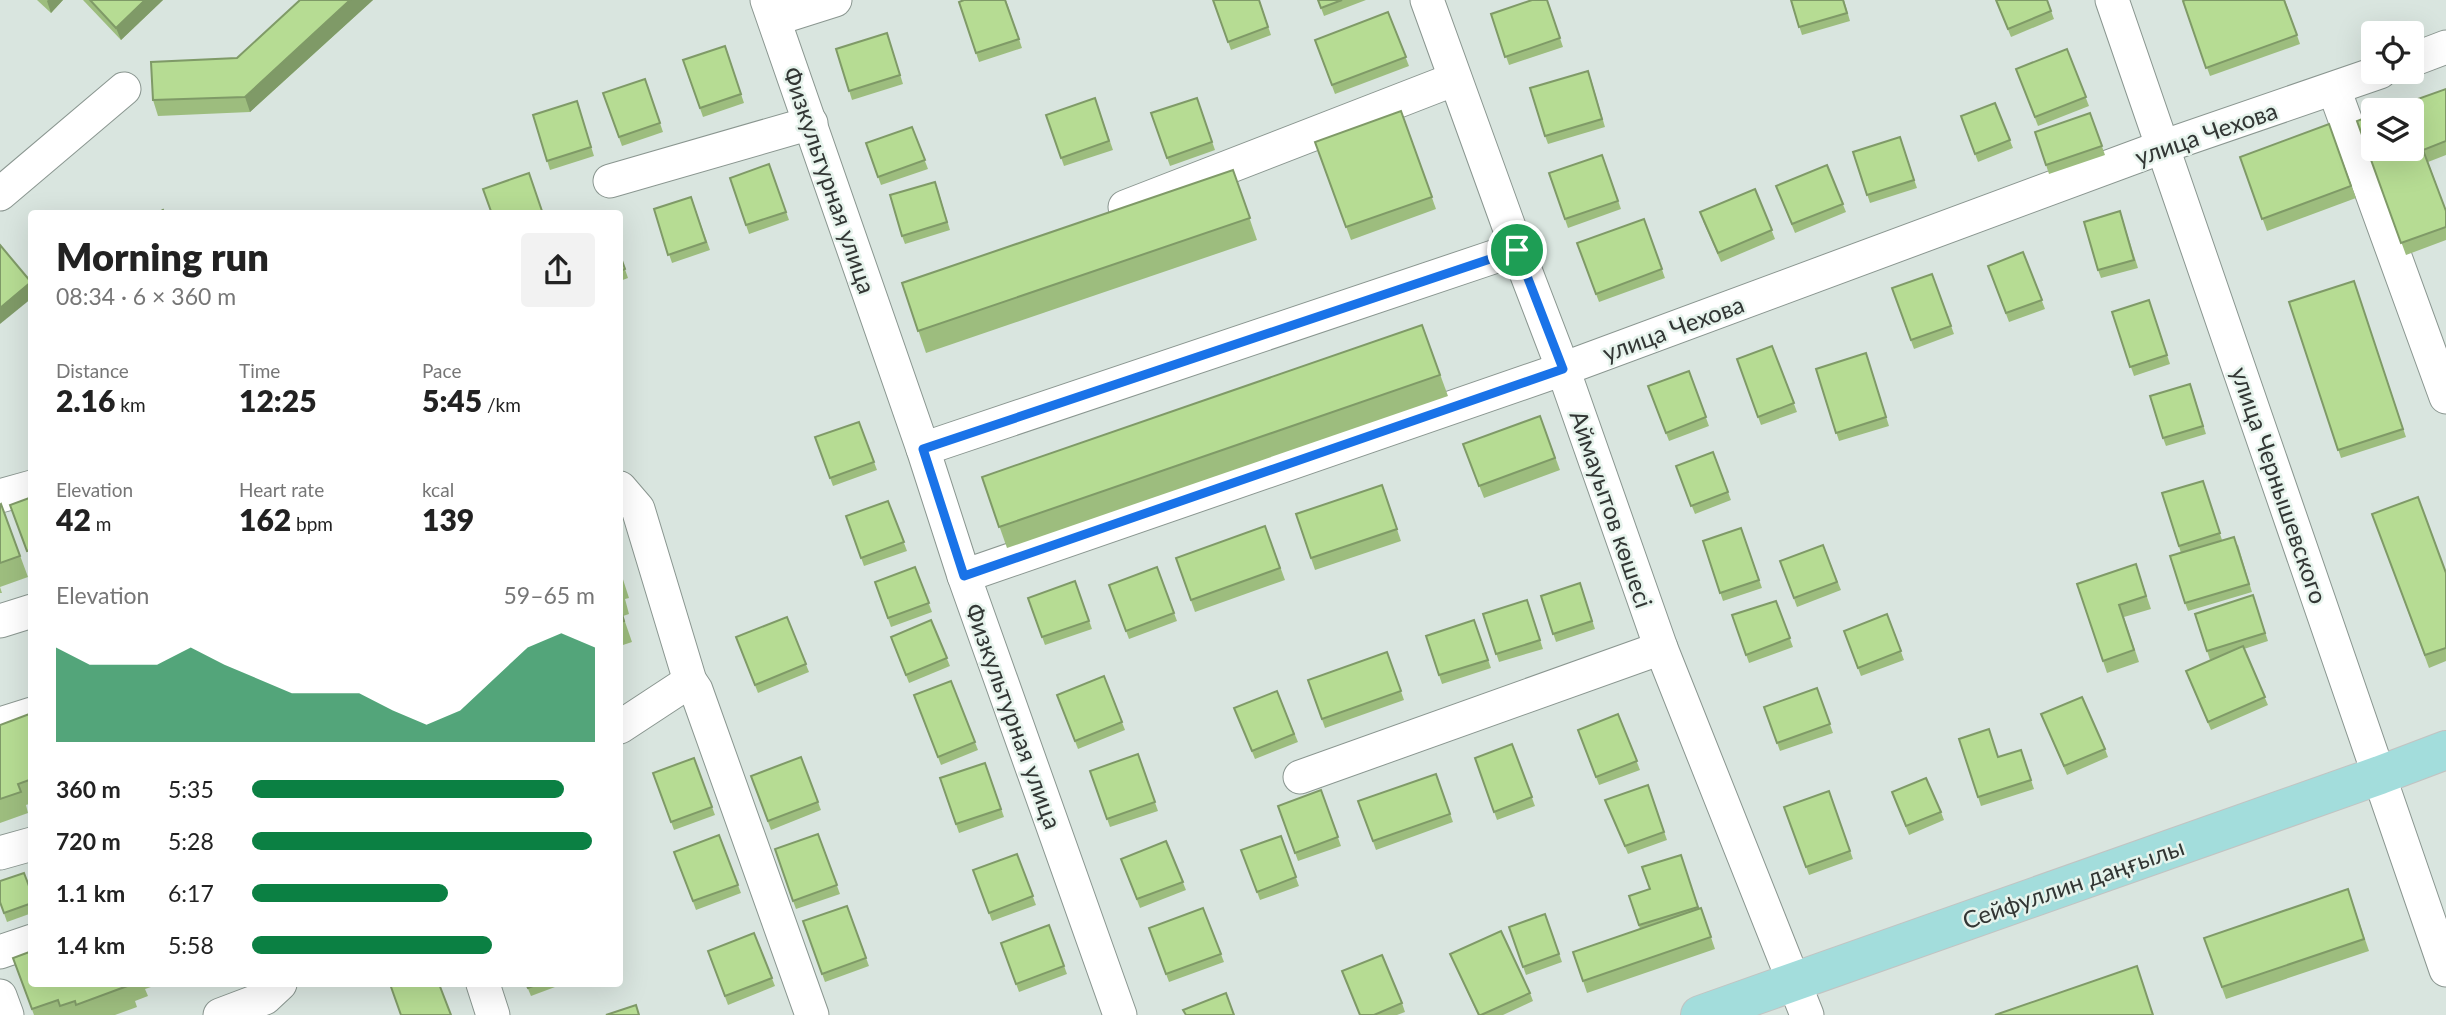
<!DOCTYPE html>
<html lang="en">
<head>
<meta charset="utf-8">
<style>
	:root { --surface:#fff; --page:#f2f2f2; --text:#222; --muted:#767676; --accent:#0b8043 }
	body { margin:0; font-family:Lato,sans-serif; background:var(--page); color:var(--text); height:100vh; display:flex; flex-direction:column; font-size:26px; white-space:nowrap }
	* { box-sizing:border-box; margin:0 }
	p { font-size:23px; color:var(--muted) }
	.icon { flex:none; width:38px; height:38px; fill:none; stroke:currentColor; stroke-width:2; stroke-linecap:round; stroke-linejoin:round }
	.map { position:relative; flex:1; overflow:hidden }
	.side { position:absolute; left:28px; top:210px; width:595px; height:777px; display:flex; flex-direction:column; background:var(--surface); border-radius:7px; box-shadow:0 7px 28px #0002 }
	.side>* { flex:none }
	.tools { position:absolute; left:2361px; top:21px; display:grid; gap:14px }
	.tools a { display:grid; place-items:center; width:63px; height:63px; border-radius:7px; background:var(--surface); box-shadow:0 7px 28px #0002; font-size:35px }
	.pin { position:absolute; display:grid; place-items:center; width:60px; height:60px; color:#fff; margin:-30px; border:4px solid #fff; border-radius:50%; box-shadow:0 2px 7px #0007 }
	.round { display:grid; place-items:center; flex:none; width:74px; height:74px; border-radius:7px; background:var(--page) }
	.headline { display:flex; align-items:center; justify-content:space-between; height:119px; padding:0 28px }
	h1 { font-size:38px; font-weight:800; line-height:52px }
	.metrics { display:grid; grid-template-columns:repeat(3,1fr); gap:10px; height:119px; padding:7px 28px }
	.metrics div { display:grid; align-content:center }
	.metrics b { font-size:30px; font-weight:800 }
	.metrics small { font-size:19px; font-weight:400 }
	.metrics p { font-size:19px }
	.chart { height:196px; padding:14px 28px }
	.chart p { display:flex; justify-content:space-between }
	.chart svg { width:100%; height:126px; margin-top:7px; fill:var(--accent); opacity:.7 }
	ul { padding:0 28px; list-style:none; font-size:23px }
	li { display:grid; grid-template-columns:112px 84px 1fr; align-items:center; height:52px }
	li i { height:18px; border-radius:9px; background:var(--accent) }
	.map>svg:first-child { display:block }
	.lines { fill:none; stroke-linecap:round; stroke-linejoin:round }
	.minor-casing { stroke:#8a9690; stroke-width:35 }
	.major-casing { stroke:#c2c3c2; stroke-width:40 }
	.minor { stroke:#fff; stroke-width:33 }
	.major { stroke:#a3dddc; stroke-width:38 }
	.wall { fill:#9dbd7e }
	.shaded-wall { fill:#7f9a67 }
	.building { fill:#b6dc93; stroke:#7f9a67; stroke-width:2 }
	.route-casing { stroke:#fff; stroke-width:14 }
	.route { stroke:#1a73e8; stroke-width:9 }
	.labels { text-anchor:middle; dominant-baseline:central; stroke-width:5; stroke-linejoin:round; paint-order:stroke }
	.street-label { font-size:24px; fill:#323634; stroke:#e6f3ec }
</style>
</head>
<body>
<div class="map">
<svg width="2446" height="1015" viewBox="0 0 2446 1015">
	<rect width="100%" height="100%" fill="#d9e5df"/>
	<g class="lines">
		<g class="minor-casing">
			<g id="minor">
				<polyline points="767,0 923,449 964,576 1120,1015"/>
				<polyline points="1427,0 1517,249 1563,369 1661,648 1807,1015"/>
				<polyline points="2112,0 2446,970"/>
				<polyline points="775,19 835,0"/>
				<polyline points="2412,60 2446,47"/>
				<polyline points="2334,89 2446,397"/>
				<polyline points="610,181 811,123"/>
				<polyline points="0,194 124,89"/>
				<polyline points="1125,207 1455,79"/>
				<polyline points="923,449 1517,249"/>
				<polyline points="620,488 638,509 690,681 696,690 812,1015"/>
				<polyline points="0,496 32,487"/>
				<polyline points="964,576 1563,369 2162,147 2380,72"/>
				<polyline points="0,621 32,611"/>
				<polyline points="0,724 32,714"/>
				<polyline points="620,727 690,681"/>
				<polyline points="1300,777 1661,648"/>
				<polyline points="0,853 32,844"/>
				<polyline points="0,952 32,941"/>
				<polyline points="483,984 493,1015"/>
				<polyline points="0,996 7,1015"/>
				<polyline points="220,1015 265,998 280,984"/>
			</g>
		</g>
		<g class="major-casing">
			<polyline id="major" points="1700,1015 2380,775 2446,750"/>
		</g>
		<use href="#minor" class="minor"/>
		<use href="#major" class="major"/>
	</g>
	<g class="wall">
		<polygon points="37,0 63,0 51,13"/>
		<polygon points="83,0 163,0 121,40"/>
		<polygon points="300,0 373,0 250,112 158,116 153,100 237,58"/>
		<polygon points="1006,0 1022,48 979,62 959,2"/>
		<polygon points="1213,0 1259,0 1271,35 1231,50"/>
		<polygon points="1318,0 1366,0 1324,16"/>
		<polygon points="1547,0 1563,47 1509,65 1491,14"/>
		<polygon points="1791,0 1844,0 1850,21 1802,35"/>
		<polygon points="1996,0 2047,0 2054,19 2011,37"/>
		<polygon points="2285,0 2300,44 2210,76 2183,1"/>
		<polygon points="1388,12 1409,66 1335,94 1315,40"/>
		<polygon points="887,33 903,84 852,100 836,49"/>
		<polygon points="725,46 744,103 703,117 683,60"/>
		<polygon points="2067,49 2089,106 2038,126 2016,69"/>
		<polygon points="645,79 663,132 622,146 603,93"/>
		<polygon points="1591,79 1605,127 1548,144 1545,136"/>
		<polygon points="2446,89 2446,155 2428,162 2446,211 2446,240 2406,255 2357,121"/>
		<polygon points="1095,98 1113,150 1064,166 1046,115"/>
		<polygon points="1197,98 1215,150 1170,166 1151,113"/>
		<polygon points="577,101 594,156 550,170 533,115"/>
		<polygon points="1995,103 2013,148 1978,162 1961,116"/>
		<polygon points="1401,111 1436,209 1351,240 1315,142"/>
		<polygon points="2090,113 2105,155 2049,174 2035,132"/>
		<polygon points="2329,124 2356,198 2267,231 2240,157"/>
		<polygon points="912,127 928,169 881,185 866,143"/>
		<polygon points="1900,137 1917,188 1870,203 1853,152"/>
		<polygon points="1602,155 1621,209 1568,228 1549,173"/>
		<polygon points="769,164 789,220 749,234 730,178"/>
		<polygon points="1827,165 1846,212 1795,233 1776,186"/>
		<polygon points="1233,170 1257,240 926,353 902,283"/>
		<polygon points="1755,189 1775,239 1721,262 1703,221"/>
		<polygon points="938,190 950,230 905,244 902,236"/>
		<polygon points="691,197 710,250 672,263 654,209"/>
		<polygon points="2120,211 2138,268 2101,278 2098,270"/>
		<polygon points="1644,219 1665,278 1599,302 1577,243"/>
		<polygon points="2023,252 2045,309 2009,322 1988,266"/>
		<polygon points="620,255 628,278 620,281"/>
		<polygon points="1932,274 1954,334 1914,349 1892,288"/>
		<polygon points="2354,281 2406,437 2341,458 2289,302"/>
		<polygon points="2149,300 2170,364 2134,376 2112,312"/>
		<polygon points="1422,325 1448,396 1007,548 982,477"/>
		<polygon points="1772,346 1797,412 1761,425 1737,359"/>
		<polygon points="1866,353 1889,426 1839,441 1816,369"/>
		<polygon points="1689,371 1709,426 1669,441 1648,386"/>
		<polygon points="2193,392 2206,434 2166,446 2163,438"/>
		<polygon points="1540,416 1560,470 1484,498 1463,444"/>
		<polygon points="859,422 877,470 833,486 815,437"/>
		<polygon points="1713,452 1731,500 1695,514 1676,466"/>
		<polygon points="2203,481 2222,540 2238,545 2252,592 2188,611 2185,603 2181,553 2162,493"/>
		<polygon points="1382,485 1401,541 1315,570 1296,514"/>
		<polygon points="32,497 32,563 18,526"/>
		<polygon points="888,501 907,551 864,566 846,516"/>
		<polygon points="1,504 28,577 0,587 2,593 0,593 0,505"/>
		<polygon points="2372,514 2446,573 2446,661 2429,668"/>
		<polygon points="1265,526 1285,580 1195,612 1176,558"/>
		<polygon points="1741,528 1762,588 1723,601 1703,541"/>
		<polygon points="1823,545 1841,590 1797,607 1780,561"/>
		<polygon points="2136,564 2151,609 2124,617 2139,662 2107,673 2077,584"/>
		<polygon points="915,567 932,612 891,627 875,582"/>
		<polygon points="1157,567 1177,621 1129,639 1109,585"/>
		<polygon points="620,570 629,598 625,599 629,614 623,616 632,642 620,646"/>
		<polygon points="1075,581 1092,629 1045,645 1028,598"/>
		<polygon points="1580,583 1595,629 1556,642 1541,596"/>
		<polygon points="2253,595 2268,641 2244,649 2268,705 2211,730 2189,679 2220,656 2210,660 2195,614"/>
		<polygon points="1527,600 1543,649 1499,662 1483,614"/>
		<polygon points="1776,601 1793,647 1749,663 1732,615"/>
		<polygon points="1887,614 1904,660 1861,676 1844,631"/>
		<polygon points="787,617 809,672 758,693 736,637"/>
		<polygon points="931,620 950,666 909,683 891,637"/>
		<polygon points="1474,620 1491,668 1442,684 1426,636"/>
		<polygon points="1387,652 1404,700 1325,728 1308,680"/>
		<polygon points="1104,676 1125,730 1078,749 1057,695"/>
		<polygon points="951,681 978,750 941,765 914,695"/>
		<polygon points="1817,688 1833,733 1780,751 1764,707"/>
		<polygon points="1277,691 1298,742 1255,759 1234,708"/>
		<polygon points="32,713 32,803 26,805 28,813 0,823 0,725"/>
		<polygon points="1618,714 1640,770 1599,785 1578,730"/>
		<polygon points="2041,714 2105,749 2108,757 2067,775"/>
		<polygon points="1959,739 1999,757 2021,750 2034,789 1981,806"/>
		<polygon points="1512,744 1535,806 1497,820 1475,758"/>
		<polygon points="1138,754 1158,811 1110,827 1090,771"/>
		<polygon points="801,757 821,810 771,830 751,776"/>
		<polygon points="694,758 715,815 674,830 653,773"/>
		<polygon points="985,763 1004,817 959,833 940,778"/>
		<polygon points="1436,774 1453,822 1376,850 1358,801"/>
		<polygon points="1648,785 1667,840 1628,854 1605,800"/>
		<polygon points="1321,790 1341,846 1298,861 1278,806"/>
		<polygon points="1829,791 1853,859 1809,875 1784,807"/>
		<polygon points="1892,792 1941,812 1944,820 1909,835"/>
		<polygon points="818,834 840,894 796,909 793,901"/>
		<polygon points="719,835 741,893 696,910 674,852"/>
		<polygon points="1281,836 1299,886 1260,900 1241,850"/>
		<polygon points="1166,841 1186,890 1140,908 1121,859"/>
		<polygon points="1017,854 1036,905 992,921 973,870"/>
		<polygon points="1681,855 1699,909 1701,908 1715,949 1587,993 1583,981 1640,929 1629,896 1650,889"/>
		<polygon points="2348,889 2369,951 2226,999 2204,938"/>
		<polygon points="32,893 32,913 7,922 0,902"/>
		<polygon points="847,906 869,966 825,982 803,921"/>
		<polygon points="1203,908 1224,962 1169,982 1149,928"/>
		<polygon points="1545,914 1562,962 1526,975 1509,927"/>
		<polygon points="1049,925 1067,974 1019,992 1001,943"/>
		<polygon points="754,933 775,986 728,1005 708,951"/>
		<polygon points="1450,954 1530,993 1533,1001 1503,1015 1478,1015"/>
		<polygon points="13,958 32,984 160,984 145,989 148,996 135,1001 137,1007 115,1015 34,1015"/>
		<polygon points="526,984 563,984 531,996"/>
		<polygon points="1402,1003 1405,1012 1397,1015 1360,1015"/>
	</g>
	<g class="shaded-wall">
		<polygon points="48,0 63,0 51,13 47,1"/>
		<polygon points="145,0 163,0 121,40 116,28"/>
		<polygon points="350,0 373,0 250,112 245,97"/>
		<polygon points="31,282 32,298 0,324 0,308"/>
	</g>
	<g class="building">
		<polygon points="90,0 145,0 116,28"/>
		<polygon points="300,0 350,0 245,97 153,100 151,62 237,58"/>
		<polygon points="964,0 1005,0 1019,39 976,53 959,2"/>
		<polygon points="1213,0 1259,0 1268,27 1228,42"/>
		<polygon points="1318,0 1342,0 1321,8"/>
		<polygon points="1532,0 1547,0 1560,38 1505,57 1491,14"/>
		<polygon points="1791,0 1843,0 1847,13 1799,27"/>
		<polygon points="1996,0 2047,0 2051,11 2008,29"/>
		<polygon points="2185,0 2284,0 2297,35 2206,68 2183,1"/>
		<polygon points="1388,12 1406,57 1332,85 1315,40"/>
		<polygon points="887,33 900,75 849,91 836,49"/>
		<polygon points="725,46 741,94 700,108 683,60"/>
		<polygon points="2067,49 2086,97 2035,117 2016,69"/>
		<polygon points="1588,71 1602,119 1545,136 1530,88"/>
		<polygon points="645,79 660,123 619,137 603,93"/>
		<polygon points="2446,89 2446,141 2423,150 2446,211 2446,227 2401,243 2357,121 2373,115 2373,149 2412,149 2412,110 2387,110"/>
		<polygon points="1095,98 1109,141 1061,158 1046,115"/>
		<polygon points="1197,98 1212,142 1167,158 1151,113"/>
		<polygon points="577,101 591,147 547,161 533,115"/>
		<polygon points="1995,103 2010,140 1975,154 1961,116"/>
		<polygon points="1401,111 1432,197 1346,227 1315,142"/>
		<polygon points="2090,113 2102,146 2046,165 2035,132"/>
		<polygon points="2329,124 2351,186 2262,219 2240,157"/>
		<polygon points="912,127 925,160 878,177 866,143"/>
		<polygon points="1900,137 1914,180 1867,195 1853,152"/>
		<polygon points="1602,155 1618,201 1565,219 1549,173"/>
		<polygon points="769,164 786,212 746,225 730,178"/>
		<polygon points="1827,165 1843,204 1792,224 1776,186"/>
		<polygon points="1233,170 1250,218 918,331 902,283"/>
		<polygon points="529,173 543,214 492,214 483,189"/>
		<polygon points="935,182 947,222 902,236 890,195"/>
		<polygon points="1755,189 1772,230 1718,253 1700,212"/>
		<polygon points="691,197 706,242 668,255 654,209"/>
		<polygon points="163,210 165,214 156,214"/>
		<polygon points="2120,211 2134,260 2098,270 2084,222"/>
		<polygon points="1644,219 1662,269 1596,294 1577,243"/>
		<polygon points="0,245 31,282 0,308"/>
		<polygon points="2023,252 2042,300 2006,313 1988,266"/>
		<polygon points="620,255 625,269 620,271"/>
		<polygon points="1932,274 1951,326 1911,340 1892,288"/>
		<polygon points="2354,281 2403,429 2338,450 2289,302"/>
		<polygon points="2149,300 2167,355 2130,367 2112,312"/>
		<polygon points="1422,325 1440,375 999,527 982,477"/>
		<polygon points="1772,346 1794,403 1758,417 1737,359"/>
		<polygon points="1866,353 1886,417 1836,433 1816,369"/>
		<polygon points="1689,371 1706,417 1666,433 1648,386"/>
		<polygon points="2190,384 2203,426 2163,438 2150,396"/>
		<polygon points="1540,416 1555,458 1479,486 1463,444"/>
		<polygon points="859,422 874,462 830,478 815,437"/>
		<polygon points="1713,452 1728,492 1691,506 1676,466"/>
		<polygon points="2203,481 2220,533 2179,546 2162,493"/>
		<polygon points="1382,485 1397,529 1311,558 1296,514"/>
		<polygon points="32,497 32,550 27,551 10,505"/>
		<polygon points="2418,497 2446,573 2446,648 2425,655 2372,514"/>
		<polygon points="888,501 904,542 861,558 846,516"/>
		<polygon points="1,504 20,556 0,563 0,505"/>
		<polygon points="1265,526 1280,568 1191,600 1176,558"/>
		<polygon points="1741,528 1759,580 1720,593 1703,541"/>
		<polygon points="2234,537 2249,584 2185,603 2170,556"/>
		<polygon points="1823,545 1837,582 1794,598 1780,561"/>
		<polygon points="2136,564 2146,596 2119,605 2134,650 2103,661 2077,584"/>
		<polygon points="915,567 929,603 888,618 875,582"/>
		<polygon points="1157,567 1174,613 1126,631 1109,585"/>
		<polygon points="1075,581 1089,621 1042,637 1028,598"/>
		<polygon points="1580,583 1592,621 1553,634 1541,596"/>
		<polygon points="2253,595 2265,633 2207,651 2195,614"/>
		<polygon points="1527,600 1540,640 1496,654 1483,614"/>
		<polygon points="1776,601 1790,638 1746,655 1732,615"/>
		<polygon points="620,607 624,621 620,622"/>
		<polygon points="1887,614 1901,651 1858,668 1844,631"/>
		<polygon points="787,617 806,664 755,685 736,637"/>
		<polygon points="931,620 947,658 906,675 891,637"/>
		<polygon points="1474,620 1488,660 1439,675 1426,636"/>
		<polygon points="2243,646 2265,697 2208,722 2186,671"/>
		<polygon points="1387,652 1401,691 1322,719 1308,680"/>
		<polygon points="1104,676 1122,722 1075,741 1057,695"/>
		<polygon points="951,681 975,742 938,757 914,695"/>
		<polygon points="1817,688 1830,724 1777,743 1764,707"/>
		<polygon points="1277,691 1294,734 1252,751 1234,708"/>
		<polygon points="2082,697 2105,749 2064,766 2041,714"/>
		<polygon points="32,713 32,779 18,784 21,792 0,799 0,725"/>
		<polygon points="1618,714 1637,761 1596,777 1578,730"/>
		<polygon points="1989,729 1998,757 2021,750 2031,780 1978,797 1959,739"/>
		<polygon points="1512,744 1532,797 1494,812 1475,758"/>
		<polygon points="1138,754 1155,802 1107,819 1090,771"/>
		<polygon points="801,757 818,802 768,821 751,776"/>
		<polygon points="694,758 712,807 671,822 653,773"/>
		<polygon points="985,763 1001,809 956,824 940,778"/>
		<polygon points="1436,774 1450,814 1373,841 1358,801"/>
		<polygon points="1926,778 1941,812 1906,826 1892,792"/>
		<polygon points="1648,785 1664,832 1625,846 1605,800"/>
		<polygon points="1321,790 1338,837 1295,853 1278,806"/>
		<polygon points="1829,791 1850,851 1806,867 1784,807"/>
		<polygon points="818,834 837,885 793,901 775,849"/>
		<polygon points="719,835 738,885 693,901 674,852"/>
		<polygon points="1281,836 1296,877 1257,892 1241,850"/>
		<polygon points="1166,841 1183,882 1137,899 1121,859"/>
		<polygon points="1017,854 1033,896 989,913 973,870"/>
		<polygon points="1681,855 1698,907 1639,925 1629,896 1650,889 1642,867"/>
		<polygon points="24,873 32,894 32,903 4,913 0,902 0,881"/>
		<polygon points="2348,889 2364,939 2222,987 2204,938"/>
		<polygon points="847,906 866,958 822,974 803,921"/>
		<polygon points="1203,908 1221,954 1166,974 1149,928"/>
		<polygon points="1701,908 1711,937 1583,981 1573,952"/>
		<polygon points="1545,914 1559,954 1523,967 1509,927"/>
		<polygon points="1049,925 1064,966 1016,984 1001,943"/>
		<polygon points="1501,931 1530,993 1481,1015 1479,1015 1450,954"/>
		<polygon points="754,933 772,978 725,996 708,951"/>
		<polygon points="32,951 32,984 129,984 130,985 76,1005 75,1001 60,1006 58,1000 32,1009 13,958"/>
		<polygon points="1382,955 1402,1003 1374,1015 1360,1015 1342,971"/>
		<polygon points="2137,966 2153,1015 1995,1015"/>
		<polygon points="390,984 439,984 451,1015 401,1015"/>
		<polygon points="526,984 538,984 528,988"/>
		<polygon points="1226,993 1234,1015 1186,1015 1183,1010"/>
		<polygon points="636,1005 639,1015 606,1015"/>
	</g>
	<g class="lines">
		<g class="route-casing">
			<polygon id="route" points="1517,250 1563,369 964,576 923,449"/>
		</g>
		<use href="#route" class="route"/>
	</g>
	<g class="labels">
		<g class="street-label">
			<text transform="translate(2206 133) rotate(-19)">улица Чехова</text>
			<text transform="translate(830 180) rotate(71)">Физкультурная улица</text>
			<text transform="translate(1673 328) rotate(-20)">улица Чехова</text>
			<text transform="translate(2280 485) rotate(71)">улица Чернышевского</text>
			<text transform="translate(1612 509) rotate(71)">Аймауытов көшесі</text>
			<text transform="translate(1014 716) rotate(70)">Физкультурная улица</text>
			<text transform="translate(2073 883) rotate(-19)">Сейфуллин даңғылы</text>
		</g>
	</g>
</svg>
<div class="tools">
<a><svg class="icon" aria-label="locate" viewBox="0 0 24 24"><circle cx="12" cy="12" r="6"/><path d="M12 2v4M12 18v4M2 12h4M18 12h4"/></svg></a>
<a><svg class="icon" aria-label="layers" viewBox="0 0 24 24"><path d="M12 4l9 5-9 5-9-5zM3 14l9 5 9-5"/></svg></a>
</div>
<div class="pin" style="left:1517px;top:250px;background:#1e9e55"><svg class="icon" aria-label="arrive" viewBox="0 0 24 24"><path d="M6 21V4h12l-3 4 3 4H6"/></svg></div>
<section class="side">
<div class="headline"><div><h1>Morning run</h1><p>08:34 · 6 × 360 m</p></div><a class="round"><svg class="icon" aria-label="share" viewBox="0 0 24 24"><path d="M12 15V3M7 8l5-5 5 5M5 13v7h14v-7"/></svg></a></div>
<div class="metrics">
<div><p>Distance</p><b>2.16<small> km</small></b></div>
<div><p>Time</p><b>12:25</b></div>
<div><p>Pace</p><b>5:45<small> /km</small></b></div>
</div>
<div class="metrics">
<div><p>Elevation</p><b>42<small> m</small></b></div>
<div><p>Heart rate</p><b>162<small> bpm</small></b></div>
<div><p>kcal</p><b>139</b></div>
</div>
<div class="chart"><p><span>Elevation</span>59–65 m</p>
<svg viewBox="0 0 160 44" preserveAspectRatio="none"><path d="M0 44V11L10 17L20 17L30 17L40 11L50 17L60 22L70 27L80 27L90 27L100 33L110 38L120 33L130 22L140 11L150 6L160 11V44z"/></svg>
</div>
<ul>
<li><b>360 m</b>5:35<i style="width:91%"></i></li>
<li><b>720 m</b>5:28<i style="width:99%"></i></li>
<li><b>1.1 km</b>6:17<i style="width:57%"></i></li>
<li><b>1.4 km</b>5:58<i style="width:70%"></i></li>
</ul>
</section>
</div>
</body>
</html>
